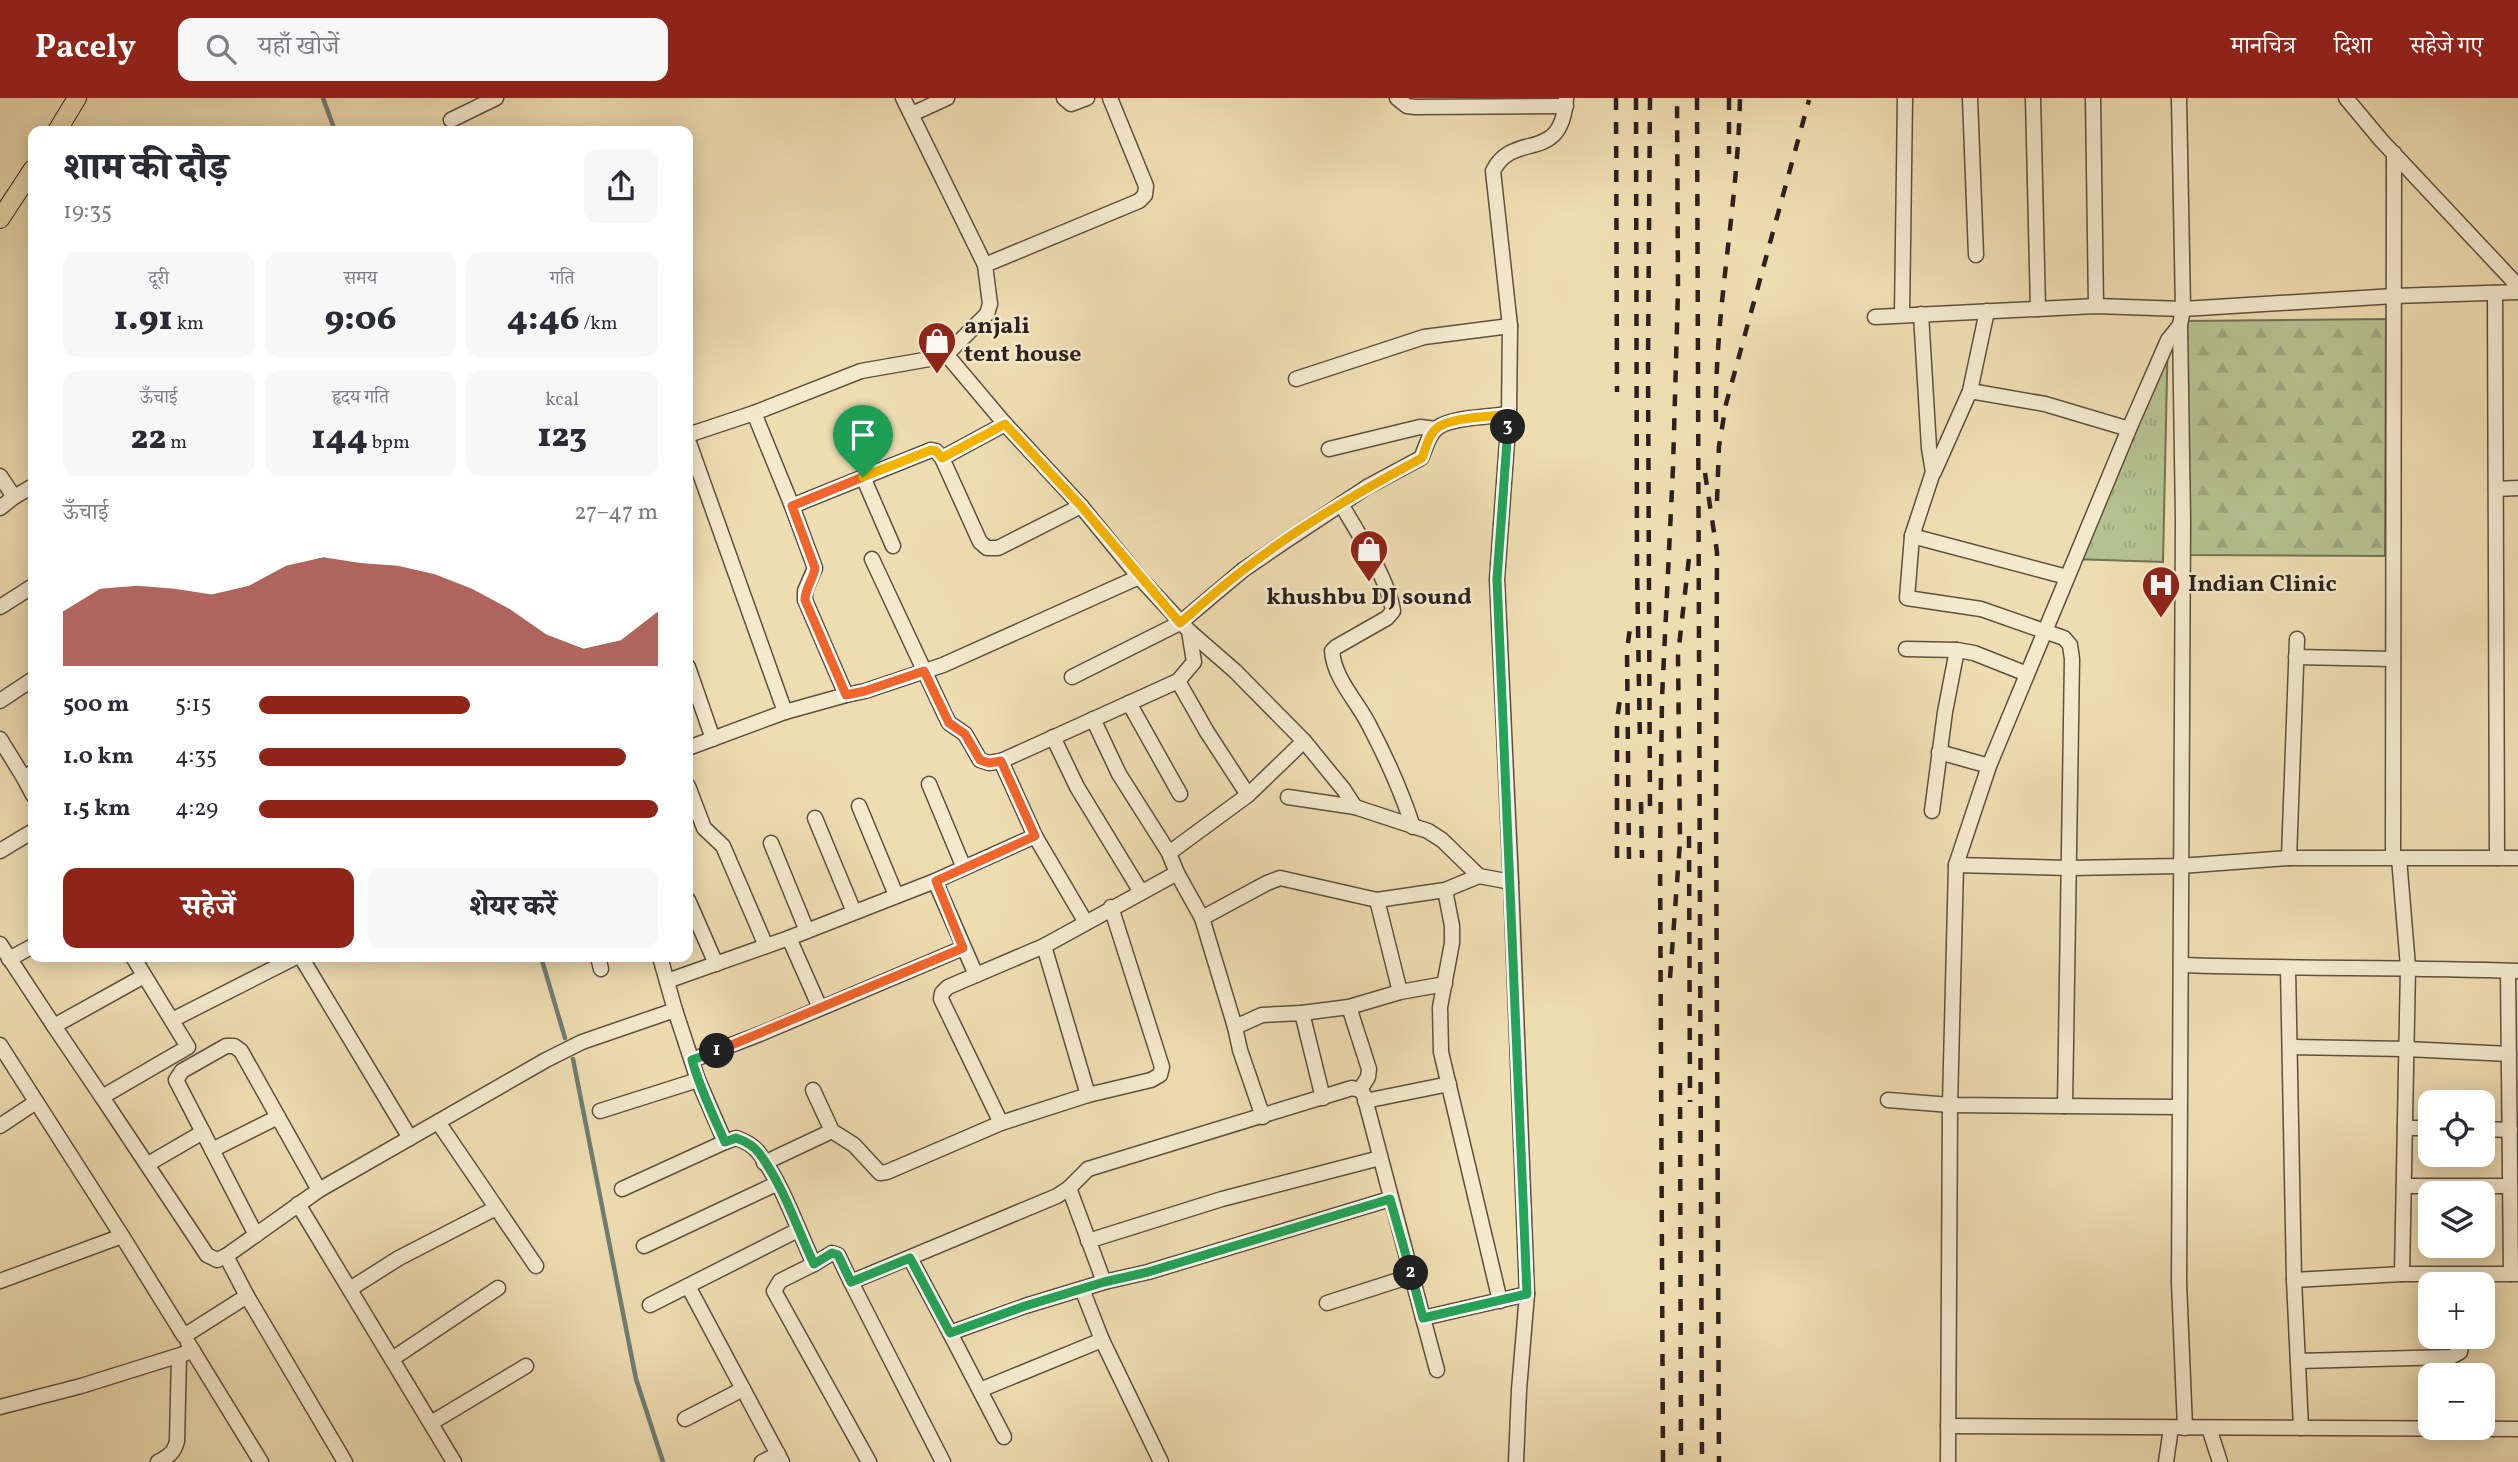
<!DOCTYPE html>
<html lang="hi">
<head>
<meta charset="utf-8">
<style>
	:root { --surface:#fff; --page:#f7f7f7; --text:#2b2b33; --muted:#7c7c81; --accent:#8f2418 }
	body { margin:0; font-family:Vollkorn,"Noto Serif Devanagari",serif; background:var(--page); color:var(--text); height:100vh; display:flex; flex-direction:column; font-size:26px; white-space:nowrap }
	* { box-sizing:border-box; margin:0 }
	p { font-size:23px; color:var(--muted) }
	.icon { flex:none; width:38px; height:38px; fill:none; stroke:currentColor; stroke-width:2; stroke-linecap:round; stroke-linejoin:round }
	.map { position:relative; flex:1; overflow:hidden }
	.details { position:absolute; left:28px; top:28px; width:665px; height:836px; display:flex; flex-direction:column; background:var(--surface); border-radius:14px; box-shadow:0 4px 18px #0003 }
	.details>* { flex:none }
	.tools { position:absolute; left:2418px; top:992px; display:grid; gap:14px }
	.tools a { display:grid; place-items:center; width:77px; height:77px; border-radius:14px; background:var(--surface); box-shadow:0 4px 18px #0003; font-size:35px }
	.pin { position:absolute; display:grid; place-items:center; width:60px; height:60px; color:#fff; margin:-72px -30px; border-radius:50% 50% 50% 0; rotate:-45deg; box-shadow:0 0 7px #0007 }
	.pin .icon { rotate:45deg }
	.km { position:absolute; width:35px; height:35px; margin:-18px; border-radius:50%; background:#222; color:#fff; font-size:19px; line-height:35px; text-align:center }
	.round { display:grid; place-items:center; flex:none; width:74px; height:74px; border-radius:14px; background:var(--page) }
	.headline { display:flex; align-items:center; justify-content:space-between; height:119px; padding:0 35px }
	h1 { font-size:38px; font-weight:800; line-height:52px }
	.figures { display:grid; grid-template-columns:repeat(3,1fr); gap:10px; height:119px; padding:7px 35px }
	.figures div { display:grid; align-content:center; border-radius:14px; background:var(--page); text-align:center }
	.figures b { font-size:35px; font-weight:800 }
	.figures small { font-size:19px; font-weight:400 }
	.figures p { font-size:19px }
	.chart { height:196px; padding:14px 35px }
	.chart p { display:flex; justify-content:space-between }
	.chart svg { width:100%; height:126px; margin-top:7px; fill:var(--accent); opacity:.7 }
	.cta { display:flex; gap:14px; margin-top:auto; padding:14px 35px }
	.cta a { flex:1; height:80px; border-radius:14px; background:var(--accent); color:#fff; font-size:28px; font-weight:800; line-height:80px; text-align:center }
	.cta a+a { background:var(--page); color:var(--text) }
	ul { padding:0 35px; list-style:none; font-size:23px }
	li { display:grid; grid-template-columns:112px 84px 1fr; align-items:center; height:52px }
	li i { height:18px; border-radius:9px; background:var(--accent) }
	header { display:flex; align-items:center; gap:42px; box-sizing:border-box; height:98px; padding:0 35px; background:var(--accent); color:#fff }
	header strong { font-size:33px }
	nav { display:flex; gap:38px; margin-inline-start:auto; font-size:24px }
	.search { width:490px; height:63px; background:var(--page); display:flex; align-items:center; gap:18px; box-sizing:border-box; padding:0 24px; border-radius:14px; color:var(--muted); font-size:26px }
	.map>svg:first-child { display:block }
	.grass { fill:url(#grass-tufts); stroke:#727255; stroke-width:2 }
	.forest { fill:url(#forest-firs); stroke:#727255; stroke-width:2 }
	.lines { fill:none; stroke-linecap:round; stroke-linejoin:round }
	.stream { stroke:#6f7e73; stroke-width:4.5 }
	.minor-casing { stroke:#5e5041; stroke-width:17 }
	.major-casing { stroke:#2e211b; stroke-width:20 }
	.minor { stroke:#f5e9cd; stroke-width:14 }
	.major { stroke:#efddb2; stroke-width:18 }
	.rail { stroke:#2e211b; stroke-width:4.5; stroke-dasharray:12 12; stroke-linecap:butt }
	.split-1-casing { stroke:#fff; stroke-width:14 }
	.split-2-casing { stroke:#fff; stroke-width:14 }
	.split-3-casing { stroke:#fff; stroke-width:14 }
	.split-4-casing { stroke:#fff; stroke-width:14 }
	.split-1 { stroke:#f0652b; stroke-width:9 }
	.split-2 { stroke:#22a559; stroke-width:9 }
	.split-3 { stroke:#22a559; stroke-width:9 }
	.split-4 { stroke:#f5b400; stroke-width:9 }
	.labels { text-anchor:middle; dominant-baseline:central; stroke-width:5; stroke-linejoin:round; paint-order:stroke }
	.poi-label { font-size:24px; font-weight:bold; fill:#2e211b; stroke:#f5e9cd; text-anchor:start }
</style>
</head>
<body>
<header>
<strong>Pacely</strong>
<div class="search"><svg class="icon" aria-label="search" viewBox="0 0 24 24"><circle cx="10" cy="10" r="6"/><path d="M15 15l6 6"/></svg>यहाँ खोजें</div>
<nav><a>मानचित्र</a><a>दिशा</a><a>सहेजे गए</a></nav>
</header>
<div class="map">
<svg width="2518" height="1364" viewBox="0 0 2518 1364">
	<defs>
		<pattern id="grass-tufts" width="24" height="20" patternUnits="userSpaceOnUse" patternTransform="scale(1.75)"><rect width="24" height="20" fill="#b5c28f"/><path d="M3 7l-1-3M5 7V3M7 7l1-3M15 17l-1-3M17 17v-4M19 17l1-3" fill="none" stroke="#9ca67b"/></pattern>
		<pattern id="forest-firs" width="22" height="20" patternUnits="userSpaceOnUse" patternTransform="scale(1.75)"><rect width="22" height="20" fill="#b5c28f"/><path d="M5 1l3.5 6h-7zM16 11l3.5 6h-7z" fill="#9ca67b"/></pattern>
	</defs>
	<rect width="100%" height="100%" fill="#efddb2"/>
	<filter id="stains"><feTurbulence type="fractalNoise" baseFrequency=".00286" numOctaves="4"/><feColorMatrix values="0 0 0 0 .2 0 0 0 0 .09 0 0 0 0 .02 0 0 0 .5 -.17"/></filter>
	<radialGradient id="worn" r=".72"><stop offset=".6" stop-color="#630" stop-opacity="0"/><stop offset="1" stop-color="#630" stop-opacity=".3"/></radialGradient>
	<polygon class="grass" points="2168,231 2163,464 2073,461"/>
	<polygon class="forest" points="2386,221 2385,458 2184,457 2180,223"/>
	<g class="lines">
		<g class="stream">
			<polyline points="323,0 335,33"/>
			<polyline points="541,859 565,940"/>
			<polyline points="573,961 636,1281 663,1364"/>
		</g>
		<g class="minor-casing">
			<g id="minor">
				<polyline points="1064,0 1071,6 1087,0"/>
				<polyline points="1397,0 1407,8 1415,9 1566,8"/>
				<polyline points="1970,0 1976,157"/>
				<polyline points="2033,0 2038,211"/>
				<polyline points="2093,0 2096,208"/>
				<polyline points="2179,0 2183,211 2180,227 2183,422 2179,1185 2185,1330"/>
				<polyline points="2346,0 2381,42 2518,188"/>
				<polyline points="912,16 947,0"/>
				<polyline points="451,22 496,0"/>
				<polyline points="985,167 1139,103 1145,97 1146,88 1110,0"/>
				<polyline points="2495,195 2497,760"/>
				<polyline points="1921,216 1929,350 1933,374 1912,438 1907,500 1981,511 2064,540 2070,547 2072,561 2065,1008"/>
				<polyline points="1902,217 1905,0"/>
				<polyline points="1875,219 2096,208 2183,211 2394,198 2518,194"/>
				<polyline points="1296,281 1424,239 1510,228"/>
				<polyline points="1970,293 2045,306 2129,331"/>
				<polyline points="754,315 792,408"/>
				<polyline points="688,337 754,315 861,273 941,259 950,253 987,216 990,206 985,167 903,0"/>
				<polyline points="688,342 785,614 688,650"/>
				<polyline points="1329,351 1420,329 1436,331"/>
				<polyline points="942,360 1005,326"/>
				<polyline points="1934,374 1970,293 1987,213"/>
				<polyline points="0,378 14,399 33,388"/>
				<polyline points="863,379 893,448"/>
				<polyline points="2496,391 2518,390"/>
				<path d="M1341,406C1358,435 1388,481 1393,513L1387,520L1336,549L1332,553C1334,580 1356,602 1368,625C1386,659 1401,692 1413,729"/>
				<polyline points="0,410 14,399"/>
				<polyline points="1912,438 2067,479"/>
				<polyline points="872,461 944,615 949,625 965,636 980,662 989,665 1001,663 1178,583 1194,564 1189,533 1139,479"/>
				<polyline points="0,509 33,488"/>
				<path d="M1189,533L1235,573L1304,643L1344,692L1355,709L1428,733L1442,742L1479,778L1511,784L1497,481L1509,316L1510,228L1493,73C1514,31 1562,68 1566,0"/>
				<polyline points="1906,551 1957,552 1974,555 2027,576"/>
				<polyline points="2296,559 2393,561"/>
				<polyline points="688,569 713,641"/>
				<path d="M1072,579L1180,525L1243,472L1284,444L1367,389L1421,360C1426,350 1428,337 1437,330C1451,319 1490,319 1509,316"/>
				<polyline points="1178,583 1207,634 1248,697"/>
				<polyline points="846,597 865,593 943,567 1139,479 1081,408"/>
				<polyline points="0,603 33,581"/>
				<polyline points="1129,605 1180,696"/>
				<polyline points="785,614 846,597 805,502 805,493 815,470 792,408 931,352 936,353 942,360 980,444 987,450 998,450 1081,408 1005,326 946,256"/>
				<polyline points="1093,621 1119,676 1169,755 1248,697 1304,643"/>
				<polyline points="1053,639 1077,689 1141,794"/>
				<polyline points="0,641 24,680 33,674"/>
				<polyline points="1939,654 1989,668"/>
				<polyline points="1001,663 1035,738"/>
				<polyline points="24,680 33,697"/>
				<polyline points="929,686 964,770"/>
				<polyline points="688,688 704,730 723,748 766,848"/>
				<polyline points="1288,699 1355,709"/>
				<polyline points="859,708 896,797"/>
				<polyline points="1932,713 1945,614 1957,552"/>
				<polyline points="815,720 854,814"/>
				<polyline points="771,745 807,833"/>
				<polyline points="0,753 33,733"/>
				<polyline points="1169,755 1177,775 1202,820 1267,785 1280,780 1377,802 1445,792 1479,778"/>
				<polyline points="2289,760 2297,541"/>
				<polyline points="2393,760 2394,55"/>
				<polyline points="2399,760 2408,869 2402,1176"/>
				<polyline points="1956,767 2069,770 2180,768 2289,760 2518,760"/>
				<polyline points="935,783 1035,738 1085,823"/>
				<polyline points="1511,784 1527,1196 1519,1292 1516,1364"/>
				<polyline points="1445,792 1452,828 1452,845 1440,909 1441,954 1500,1203"/>
				<polyline points="688,802 716,866"/>
				<polyline points="1377,802 1400,894"/>
				<polyline points="1111,809 1162,969 1160,977 1151,982 1088,997 1001,1025 941,901 942,895 948,889 1044,848 1177,775"/>
				<polyline points="1202,820 1235,929 1262,917 1302,915 1323,1000"/>
				<polyline points="789,840 820,910"/>
				<polyline points="0,846 54,928 144,878"/>
				<polyline points="1044,848 1088,997"/>
				<polyline points="133,859 188,949 102,999 207,1157 217,1162 226,1158"/>
				<polyline points="301,859 410,1040"/>
				<polyline points="598,859 601,871"/>
				<polyline points="9,861 33,848"/>
				<path d="M2181,867C2293,871 2405,869 2518,873"/>
				<polyline points="2288,871 2294,1182 2301,1330"/>
				<polyline points="2508,873 2511,1176"/>
				<polyline points="667,883 789,840 935,783 976,877"/>
				<polyline points="1349,909 1369,971 1368,979 1360,992"/>
				<path d="M675,912L698,982L725,1044L736,1040C745,1043 753,1047 759,1055C783,1087 797,1130 814,1166L832,1155L838,1157L851,1184L1057,1098L1069,1090L1088,1071L1352,990L1360,992L1364,997L1423,1220L1527,1196"/>
				<polyline points="1302,915 1349,909 1400,894 1445,886"/>
				<polyline points="172,922 296,859"/>
				<polyline points="54,928 102,999"/>
				<polyline points="1235,929 1240,952 1263,1019"/>
				<polyline points="0,947 122,1138 0,1183"/>
				<polyline points="2290,949 2406,951 2509,956"/>
				<polyline points="692,962 760,936 963,850"/>
				<polyline points="813,992 832,1033 854,1047 880,1075 887,1074 1001,1025"/>
				<polyline points="1888,1002 1950,1007 2179,1009"/>
				<polyline points="1365,1003 1449,986"/>
				<polyline points="600,1013 698,982"/>
				<polyline points="438,1024 536,1168"/>
				<polyline points="0,1028 36,1004"/>
				<polyline points="2405,1030 2431,1030"/>
				<polyline points="2483,1031 2510,1032"/>
				<polyline points="212,1052 278,1019"/>
				<polyline points="764,1065 832,1033"/>
				<polyline points="148,1066 203,1034"/>
				<polyline points="2404,1088 2510,1088"/>
				<polyline points="1069,1090 1104,1184 1148,1174 1390,1101"/>
				<polyline points="622,1091 725,1044"/>
				<polyline points="298,1106 454,1364"/>
				<polyline points="256,1137 176,982 182,973 226,948 234,948 241,953 319,1092"/>
				<polyline points="122,1138 184,1238 247,1198 226,1158 319,1092 546,962 582,944 675,912 660,859"/>
				<polyline points="1088,1143 1222,1101 1380,1060"/>
				<polyline points="644,1148 776,1086"/>
				<polyline points="910,1160 950,1235 1025,1208 1104,1184"/>
				<polyline points="814,1166 780,1183 774,1193 869,1364"/>
				<polyline points="2294,1182 2402,1176 2518,1176"/>
				<polyline points="851,1184 943,1364"/>
				<polyline points="688,1188 782,1364"/>
				<polyline points="350,1191 399,1160 496,1110"/>
				<polyline points="1082,1191 1102,1242 1161,1364"/>
				<polyline points="247,1198 345,1364"/>
				<polyline points="1327,1205 1411,1178"/>
				<polyline points="650,1207 798,1132"/>
				<polyline points="1423,1220 1437,1272"/>
				<polyline points="950,1235 1004,1339"/>
				<polyline points="188,1245 261,1364"/>
				<polyline points="392,1261 498,1190"/>
				<polyline points="2298,1263 2451,1259 2460,1254 2463,1239"/>
				<polyline points="980,1292 1102,1242"/>
				<polyline points="0,1309 81,1288 193,1253"/>
				<polyline points="685,1321 743,1291"/>
				<polyline points="431,1325 526,1268"/>
				<polyline points="1948,1328 2518,1331"/>
				<polyline points="2209,1330 2220,1364"/>
				<path d="M158,1364C169,1358 174,1355 177,1343L179,1258"/>
				<polyline points="762,1364 778,1356"/>
				<polyline points="1948,1364 1950,1007 1956,767 1989,668 2129,331 2168,242 2180,227"/>
				<polyline points="2166,1364 2171,1330"/>
			</g>
		</g>
		<g class="major-casing">
			<g id="major">
				<polyline points="57,33 77,0"/>
				<polyline points="0,121 33,71"/>
			</g>
		</g>
		<use href="#minor" class="minor"/>
		<use href="#major" class="major"/>
		<g class="rail">
			<polyline points="1616,0 1617,294"/>
			<polyline points="1636,0 1637,467 1640,648"/>
			<polyline points="1650,0 1648,266 1650,717"/>
			<polyline points="1697,0 1702,1364"/>
			<polyline points="1729,0 1729,56"/>
			<path d="M1716,324C1714,215 1738,109 1740,0"/>
			<polyline points="1705,375 1717,454 1716,712 1719,1364"/>
			<polyline points="1717,403 1719,348 1726,306 1809,2"/>
			<polyline points="1641,704 1642,760"/>
			<polyline points="1689,738 1690,1004"/>
			<polyline points="1617,760 1617,622 1620,601"/>
			<polyline points="1629,761 1627,552 1630,530"/>
			<polyline points="1670,880 1680,744 1678,557 1690,451"/>
			<polyline points="1680,985 1681,1364"/>
			<polyline points="1663,1364 1660,757 1662,600 1673,370 1678,192 1677,0"/>
		</g>
	</g>
	<g class="lines">
		<g class="split-1-casing">
			<path id="split-1" d="M717,953L963,850L936,783L1035,738L1001,663L989,665L980,662L965,636L949,625L924,573L865,593L846,597L805,502C805,490 813,482 815,470L792,408L863,379"/>
		</g>
		<g class="split-2-casing">
			<path id="split-2" d="M717,953L692,962C700,991 713,1017 725,1044L736,1040C745,1043 753,1047 759,1055C783,1087 797,1130 814,1166L832,1155L838,1157L851,1184L910,1160L950,1235L1025,1208L1104,1184L1148,1174L1390,1101L1411,1175"/>
		</g>
		<g class="split-3-casing">
			<polyline id="split-3" points="1411,1175 1423,1220 1527,1196 1497,481 1508,329"/>
		</g>
		<g class="split-4-casing">
			<path id="split-4" d="M863,379L931,352L936,353L942,360L1005,326L1081,408L1180,525C1201,507 1221,489 1242,473C1298,429 1360,393 1422,360C1426,350 1428,337 1437,330C1451,319 1490,319 1509,316L1508,329"/>
		</g>
		<use href="#split-1" class="split-1"/>
		<use href="#split-2" class="split-2"/>
		<use href="#split-3" class="split-3"/>
		<use href="#split-4" class="split-4"/>
	</g>
	<defs>
		<g id="shop-pin" transform="scale(2.0125)"><path d="M0 17L-7.5 6A9.5 9.5 0 1 1 7.5 6Z" fill="#8f2418" stroke="#f5e9cd"/><path d="M-5-2.5h2.3a2.7 3.5 0 0 1 5.4 0H5L5.5 6h-11ZM-1.5-2.5h3a1.5 2.3 0 0 0-3 0Z" fill="#fff"/></g>
		<g id="hospital-pin" transform="scale(2.0125)"><path d="M0 17L-7.5 6A9.5 9.5 0 1 1 7.5 6Z" fill="#8f2418" stroke="#f5e9cd"/><path d="M-5-5h3v3.5h4V-5h3V5h-3V1.5h-4V5h-3Z" fill="#fff"/></g>
	</defs>
	<g fill-rule="evenodd">
		<use href="#shop-pin" x="937" y="243"/>
		<use href="#shop-pin" x="1369" y="451"/>
		<use href="#hospital-pin" x="2161" y="487"/>
	</g>
	<g class="labels">
		<g class="poi-label">
			<text x="964" y="229">anjali<tspan x="964" dy="28">tent house</tspan></text>
			<text x="2188" y="487">Indian Clinic</text>
			<text x="1369" y="500" text-anchor="middle">khushbu DJ sound</text>
		</g>
	</g>
	<rect width="100%" height="100%" filter="url(#stains)"/>
	<rect width="100%" height="100%" fill="url(#worn)"/>
</svg>
<div class="tools">
<a><svg class="icon" aria-label="locate" viewBox="0 0 24 24"><circle cx="12" cy="12" r="6"/><path d="M12 2v4M12 18v4M2 12h4M18 12h4"/></svg></a>
<a><svg class="icon" aria-label="layers" viewBox="0 0 24 24"><path d="M12 4l9 5-9 5-9-5zM3 14l9 5 9-5"/></svg></a>
<a>+</a>
<a>−</a>
</div>
<div class="pin" style="left:863px;top:379px;background:#1e9e55"><svg class="icon" aria-label="arrive" viewBox="0 0 24 24"><path d="M6 21V4h12l-3 4 3 4H6"/></svg></div>
<b class="km" style="left:717px;top:953px">1</b>
<b class="km" style="left:1411px;top:1175px">2</b>
<b class="km" style="left:1508px;top:329px">3</b>
<section class="details">
<div class="headline"><div><h1>शाम की दौड़</h1><p>19:35</p></div><a class="round"><svg class="icon" aria-label="share" viewBox="0 0 24 24"><path d="M12 15V3M7 8l5-5 5 5M5 13v7h14v-7"/></svg></a></div>
<div class="figures">
<div><p>दूरी</p><b>1.91<small> km</small></b></div>
<div><p>समय</p><b>9:06</b></div>
<div><p>गति</p><b>4:46<small> /km</small></b></div>
</div>
<div class="figures">
<div><p>ऊँचाई</p><b>22<small> m</small></b></div>
<div><p>हृदय गति</p><b>144<small> bpm</small></b></div>
<div><p>kcal</p><b>123</b></div>
</div>
<div class="chart"><p><span>ऊँचाई</span>27–47 m</p>
<svg viewBox="0 0 160 44" preserveAspectRatio="none"><path d="M0 44V25L10 17L20 16L30 17L40 19L50 16L60 9L70 6L80 8L90 9L100 12L110 17L120 24L130 33L140 38L150 35L160 25V44z"/></svg>
</div>
<ul>
<li><b>500 m</b>5:15<i style="width:53%"></i></li>
<li><b>1.0 km</b>4:35<i style="width:92%"></i></li>
<li><b>1.5 km</b>4:29<i style="width:100%"></i></li>
</ul>
<div class="cta"><a>सहेजें</a><a>शेयर करें</a></div>
</section>
</div>
</body>
</html>
